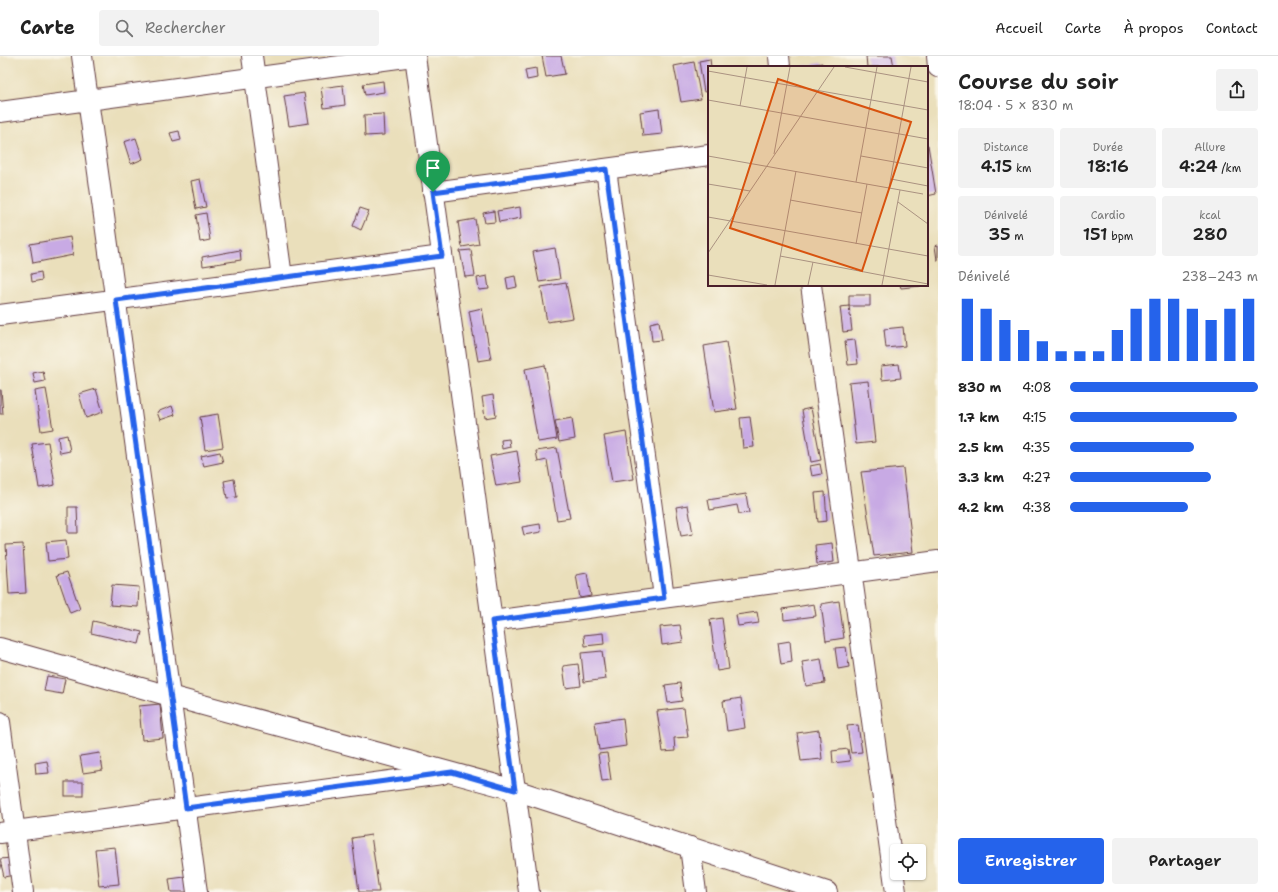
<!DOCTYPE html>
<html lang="fr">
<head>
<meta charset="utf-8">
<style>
	:root { --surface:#fff; --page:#f2f2f2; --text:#222; --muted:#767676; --line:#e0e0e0; --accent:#2563eb }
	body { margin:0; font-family:"Shantell Sans",sans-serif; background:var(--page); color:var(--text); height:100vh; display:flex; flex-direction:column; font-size:15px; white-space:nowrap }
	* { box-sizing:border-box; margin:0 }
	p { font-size:13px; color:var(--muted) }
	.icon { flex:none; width:22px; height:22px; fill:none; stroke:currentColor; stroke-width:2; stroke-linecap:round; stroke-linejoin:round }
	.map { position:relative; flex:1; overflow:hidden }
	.side { display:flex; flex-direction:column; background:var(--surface); width:340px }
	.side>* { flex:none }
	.fabs { position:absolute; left:890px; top:788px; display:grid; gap:8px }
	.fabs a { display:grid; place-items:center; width:36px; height:36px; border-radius:4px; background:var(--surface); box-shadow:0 1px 3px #0004; font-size:20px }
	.pin { position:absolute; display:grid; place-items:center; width:34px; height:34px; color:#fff; margin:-41px -17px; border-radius:50% 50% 50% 0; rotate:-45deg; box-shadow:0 0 4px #0007 }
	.pin .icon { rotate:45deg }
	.round { display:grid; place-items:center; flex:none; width:42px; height:42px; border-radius:4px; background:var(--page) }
	.head { display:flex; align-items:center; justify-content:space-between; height:68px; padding:0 20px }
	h1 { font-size:22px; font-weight:600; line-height:30px }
	.stats { display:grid; grid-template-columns:repeat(3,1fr); gap:6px; height:68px; padding:4px 20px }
	.stats div { display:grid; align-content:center; border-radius:4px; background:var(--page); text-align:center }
	.stats b { font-size:17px; font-weight:600 }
	.stats small { font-size:11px; font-weight:400 }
	.stats p { font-size:11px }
	.chart { height:112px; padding:8px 20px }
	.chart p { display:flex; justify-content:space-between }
	.chart svg { width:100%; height:72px; margin-top:4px; stroke:var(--accent); stroke-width:6 }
	.cta { display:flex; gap:8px; margin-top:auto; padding:8px 20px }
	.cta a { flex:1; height:46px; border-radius:4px; background:var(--accent); color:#fff; font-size:16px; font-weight:600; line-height:46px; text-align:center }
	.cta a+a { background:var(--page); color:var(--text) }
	ul { padding:0 20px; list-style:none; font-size:13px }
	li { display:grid; grid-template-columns:64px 48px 1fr; align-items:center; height:30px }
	li i { height:10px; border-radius:5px; background:var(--accent) }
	header { display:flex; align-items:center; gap:24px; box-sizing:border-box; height:56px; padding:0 20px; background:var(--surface); border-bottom:1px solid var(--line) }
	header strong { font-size:19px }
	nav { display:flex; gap:22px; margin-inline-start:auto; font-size:14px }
	.search { width:280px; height:36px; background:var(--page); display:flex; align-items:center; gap:10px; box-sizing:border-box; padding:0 14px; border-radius:4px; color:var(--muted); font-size:15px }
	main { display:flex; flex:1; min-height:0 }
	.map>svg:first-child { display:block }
	.building { fill:#c8aae4 }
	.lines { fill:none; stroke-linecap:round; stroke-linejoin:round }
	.minor-casing { stroke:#623c41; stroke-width:22 }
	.minor { stroke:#fff; stroke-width:20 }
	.route-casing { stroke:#fff; stroke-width:8 }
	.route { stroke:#2563eb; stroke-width:5 }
	.inset-road { fill:none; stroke:#aa9281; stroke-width:1 }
	.view { fill:#d8530f; fill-opacity:0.15; stroke:#d8530f; stroke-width:2 }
	.inset-edge { fill:none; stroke:#4a1f2b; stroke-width:2 }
</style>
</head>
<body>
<header>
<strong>Carte</strong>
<div class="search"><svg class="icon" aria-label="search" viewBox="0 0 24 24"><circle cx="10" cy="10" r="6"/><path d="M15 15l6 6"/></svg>Rechercher</div>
<nav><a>Accueil</a><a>Carte</a><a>À propos</a><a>Contact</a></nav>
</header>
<main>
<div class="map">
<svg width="938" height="836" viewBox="0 0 938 836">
	<rect width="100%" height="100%" fill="#fbf7ec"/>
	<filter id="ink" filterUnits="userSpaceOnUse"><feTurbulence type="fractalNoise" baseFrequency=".025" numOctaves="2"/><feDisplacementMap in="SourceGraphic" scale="8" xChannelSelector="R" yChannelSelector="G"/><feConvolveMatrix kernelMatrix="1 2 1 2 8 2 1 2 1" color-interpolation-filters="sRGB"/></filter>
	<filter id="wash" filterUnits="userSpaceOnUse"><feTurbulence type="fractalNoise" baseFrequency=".012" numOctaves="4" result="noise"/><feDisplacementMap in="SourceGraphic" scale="16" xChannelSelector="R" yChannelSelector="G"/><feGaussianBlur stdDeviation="0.9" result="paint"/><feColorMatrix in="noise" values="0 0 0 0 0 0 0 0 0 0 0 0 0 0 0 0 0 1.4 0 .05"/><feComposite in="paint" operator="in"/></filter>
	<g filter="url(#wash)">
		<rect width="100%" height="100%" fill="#eadfbb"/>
		<g id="blocks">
			<g class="building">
				<polygon points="542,0 561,0 565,18 546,21"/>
				<polygon points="866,0 892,0 894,11 867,11"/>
				<polygon points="710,3 711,11 709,11 709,35 704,36 699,5"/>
				<polygon points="694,6 701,43 681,46 674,10"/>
				<polygon points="822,7 823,11 803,11 803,10"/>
				<polygon points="536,12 537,22 527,24 525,14"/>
				<polygon points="383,25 384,36 365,39 363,28"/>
				<polygon points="343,29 345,49 324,52 321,32"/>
				<polygon points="304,37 309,67 289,70 284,40"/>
				<polygon points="659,53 662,78 643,80 640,56"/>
				<polygon points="383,58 384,79 365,80 364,59"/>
				<polygon points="179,75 181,84 173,86 170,77"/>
				<polygon points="136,82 143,103 131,108 124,86"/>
				<polygon points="927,89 928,89 936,138 927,140"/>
				<polygon points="200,123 206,151 196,153 191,125"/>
				<polygon points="520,151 521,162 499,166 497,155"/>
				<polygon points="360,152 369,155 361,174 353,170"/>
				<polygon points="494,155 495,166 485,167 483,157"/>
				<polygon points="206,157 210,184 200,186 196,159"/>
				<polygon points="475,163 479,188 462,191 458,166"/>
				<polygon points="70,181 73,199 33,207 30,188"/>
				<polygon points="938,189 938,204 937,204 935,190"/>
				<polygon points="555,192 560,223 539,226 533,196"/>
				<polygon points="240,194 241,204 203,210 202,201"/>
				<polygon points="471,194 475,220 465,221 460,195"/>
				<polygon points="41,216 42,224 32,226 31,218"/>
				<polygon points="487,220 489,233 479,234 477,222"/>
				<polygon points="515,220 517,231 508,233 506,222"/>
				<polygon points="566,227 573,262 547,266 541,231"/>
				<polygon points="900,229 921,229 921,230 901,232"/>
				<polygon points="849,239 870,239 870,250 849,250 852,275 843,276 840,251 849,250"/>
				<polygon points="482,252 491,303 478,305 469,255"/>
				<polygon points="659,265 662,284 652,285 650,267"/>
				<polygon points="903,271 905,290 886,292 884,273"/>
				<polygon points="855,284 858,308 848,309 845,285"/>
				<polygon points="726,286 737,353 714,356 704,290"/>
				<polygon points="899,308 901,322 882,324 881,310"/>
				<polygon points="545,309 557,383 538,386 525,313"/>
				<polygon points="43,315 45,325 35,327 33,317"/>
				<polygon points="868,325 875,386 856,388 849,327"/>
				<polygon points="46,333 53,373 41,375 35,335"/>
				<polygon points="96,333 103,356 86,362 79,338"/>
				<polygon points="0,334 1,334 3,358 0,358"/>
				<polygon points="493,339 496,360 485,362 482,341"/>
				<polygon points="172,350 175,359 160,364 157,356"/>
				<polygon points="811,352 821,404 811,406 802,354"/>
				<polygon points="218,358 223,391 205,394 200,361"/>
				<polygon points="750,361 754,391 743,392 740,362"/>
				<polygon points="572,362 575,383 559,386 555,365"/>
				<polygon points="626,376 634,423 612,426 604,380"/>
				<polygon points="67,379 70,395 60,397 58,381"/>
				<polygon points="509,383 510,391 502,393 501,384"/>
				<polygon points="48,386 55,429 39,432 32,388"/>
				<polygon points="557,392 570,462 557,464 547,404 538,406 536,395"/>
				<polygon points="517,395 522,426 496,430 490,400"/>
				<polygon points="220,396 223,406 204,410 201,400"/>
				<polygon points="820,408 822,418 812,420 810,410"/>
				<polygon points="903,412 913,496 874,500 861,416"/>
				<polygon points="234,423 237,441 227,442 224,425"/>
				<polygon points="825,436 827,465 818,466 815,437"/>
				<polygon points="746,438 749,457 739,458 737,449 710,454 708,444"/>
				<polygon points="688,449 693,478 681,480 676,451"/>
				<polygon points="68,451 77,451 78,477 68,477"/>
				<polygon points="540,468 541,476 524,479 522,471"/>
				<polygon points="66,484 68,503 48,505 46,486"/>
				<polygon points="832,487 834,506 817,508 815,489"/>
				<polygon points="23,488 26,537 9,538 6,489"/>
				<polygon points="67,516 80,553 70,557 57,519"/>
				<polygon points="587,517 591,540 580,542 576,519"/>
				<polygon points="112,529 139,531 138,551 110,549"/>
				<polygon points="839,545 844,582 826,585 821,548"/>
				<polygon points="814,548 816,560 784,564 783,553"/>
				<polygon points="757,556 759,567 738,570 736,559"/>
				<polygon points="722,562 729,613 717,615 710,564"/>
				<polygon points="93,565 142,576 139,588 91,577"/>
				<polygon points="680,569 683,586 662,589 660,571"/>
				<polygon points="603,577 604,588 585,590 584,579"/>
				<polygon points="790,585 792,606 781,608 778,587"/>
				<polygon points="846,591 849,611 838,613 835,592"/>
				<polygon points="602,595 606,623 584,626 581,597"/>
				<polygon points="821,603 825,627 806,630 802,606"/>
				<polygon points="578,608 581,630 566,632 563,610"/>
				<polygon points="47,620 65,623 62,638 44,635"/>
				<polygon points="680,627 682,645 668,647 665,629"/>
				<polygon points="741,642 745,672 727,675 723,645"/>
				<polygon points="160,648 163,682 142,684 139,650"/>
				<polygon points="684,652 688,681 674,682 675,695 663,696 657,655"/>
				<polygon points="623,662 626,690 599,694 595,666"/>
				<polygon points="858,669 862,696 851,697 847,670"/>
				<polygon points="819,674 822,703 801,705 797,677"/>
				<polygon points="848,693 850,705 833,707 832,695"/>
				<polygon points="100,697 103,714 83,717 80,700"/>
				<polygon points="607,697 611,724 602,725 598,698"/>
				<polygon points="47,705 49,717 36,718 35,707"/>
				<rect x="65" y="726" width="18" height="14"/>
				<polygon points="371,779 379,836 359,836 352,782"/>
				<polygon points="115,791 119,828 99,830 95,793"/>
				<polygon points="11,802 14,819 4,821 0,803"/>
				<polygon points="185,821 187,836 171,836 169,823"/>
			</g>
		</g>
	</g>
	<g filter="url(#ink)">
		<use href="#blocks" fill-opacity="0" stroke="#623c41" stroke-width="1"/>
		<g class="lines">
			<g class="minor-casing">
				<g id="minor">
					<polyline points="82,0 197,836"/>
					<polyline points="252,0 282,221"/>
					<polyline points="415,0 529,836"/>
					<polyline points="779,0 780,11"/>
					<polyline points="937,0 938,11"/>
					<polyline points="0,56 413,0"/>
					<polyline points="606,113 664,541"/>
					<polyline points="433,136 709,99"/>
					<polyline points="811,229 896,836"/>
					<polyline points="0,259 442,200"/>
					<polyline points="492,565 938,505"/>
					<polyline points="0,592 170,640 515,734 827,836"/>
					<polyline points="0,666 23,836"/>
					<polyline points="0,777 442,718"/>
					<polyline points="690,791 696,836"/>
				</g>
			</g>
			<use href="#minor" class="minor"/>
		</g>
	</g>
	<g class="lines" filter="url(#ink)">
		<g class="route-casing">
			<polygon id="route" points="606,113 664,542 492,565 515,734 452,716 186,752 116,244 442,200 433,136"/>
		</g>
		<use href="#route" class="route"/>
	</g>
	<g transform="translate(708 10)">
		<rect width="220" height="220" fill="#eadfbb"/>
		<path class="inset-road" d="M137,1L220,16M0,5L220,44M0,34L220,73M32,40L39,1M66,88L82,1M0,90L215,128M153,90L220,102M183,113L220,120M148,116L169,1M0,118L42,125M181,122L203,1M82,134L154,147M190,136L220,158M0,151L220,190M148,178L159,118M0,187L126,1M72,190L220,218M0,209L59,219M67,219L88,105M100,219L105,196M174,219L192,124"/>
		<path class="view" d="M70,13L203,56L154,205L22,162Z"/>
		<rect width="220" height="220" class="inset-edge"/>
	</g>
</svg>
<div class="fabs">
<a><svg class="icon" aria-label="locate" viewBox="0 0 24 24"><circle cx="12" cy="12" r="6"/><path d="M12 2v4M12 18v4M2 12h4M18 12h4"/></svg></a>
</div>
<div class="pin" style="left:433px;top:136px;background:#1e9e55"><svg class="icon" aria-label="arrive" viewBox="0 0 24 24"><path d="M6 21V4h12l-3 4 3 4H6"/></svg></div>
</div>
<section class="side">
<div class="head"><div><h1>Course du soir</h1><p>18:04 · 5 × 830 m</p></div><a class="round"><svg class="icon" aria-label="share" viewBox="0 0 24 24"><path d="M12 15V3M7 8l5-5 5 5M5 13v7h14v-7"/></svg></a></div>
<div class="stats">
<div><p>Distance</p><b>4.15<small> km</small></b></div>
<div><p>Durée</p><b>18:16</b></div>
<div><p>Allure</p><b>4:24<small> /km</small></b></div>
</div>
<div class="stats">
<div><p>Dénivelé</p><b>35<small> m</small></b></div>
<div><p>Cardio</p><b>151<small> bpm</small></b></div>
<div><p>kcal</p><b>280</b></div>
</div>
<div class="chart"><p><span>Dénivelé</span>238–243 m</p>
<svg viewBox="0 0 160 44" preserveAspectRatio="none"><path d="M5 44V6M15 44V12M25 44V19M35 44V25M45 44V32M55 44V38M65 44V38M75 44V38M85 44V25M95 44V12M105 44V6M115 44V6M125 44V12M135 44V19M145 44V12M155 44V6"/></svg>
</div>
<ul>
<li><b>830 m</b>4:08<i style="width:100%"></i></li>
<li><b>1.7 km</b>4:15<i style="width:89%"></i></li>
<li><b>2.5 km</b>4:35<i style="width:66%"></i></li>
<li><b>3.3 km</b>4:27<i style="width:75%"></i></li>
<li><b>4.2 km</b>4:38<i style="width:63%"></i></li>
</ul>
<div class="cta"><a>Enregistrer</a><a>Partager</a></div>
</section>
</main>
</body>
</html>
